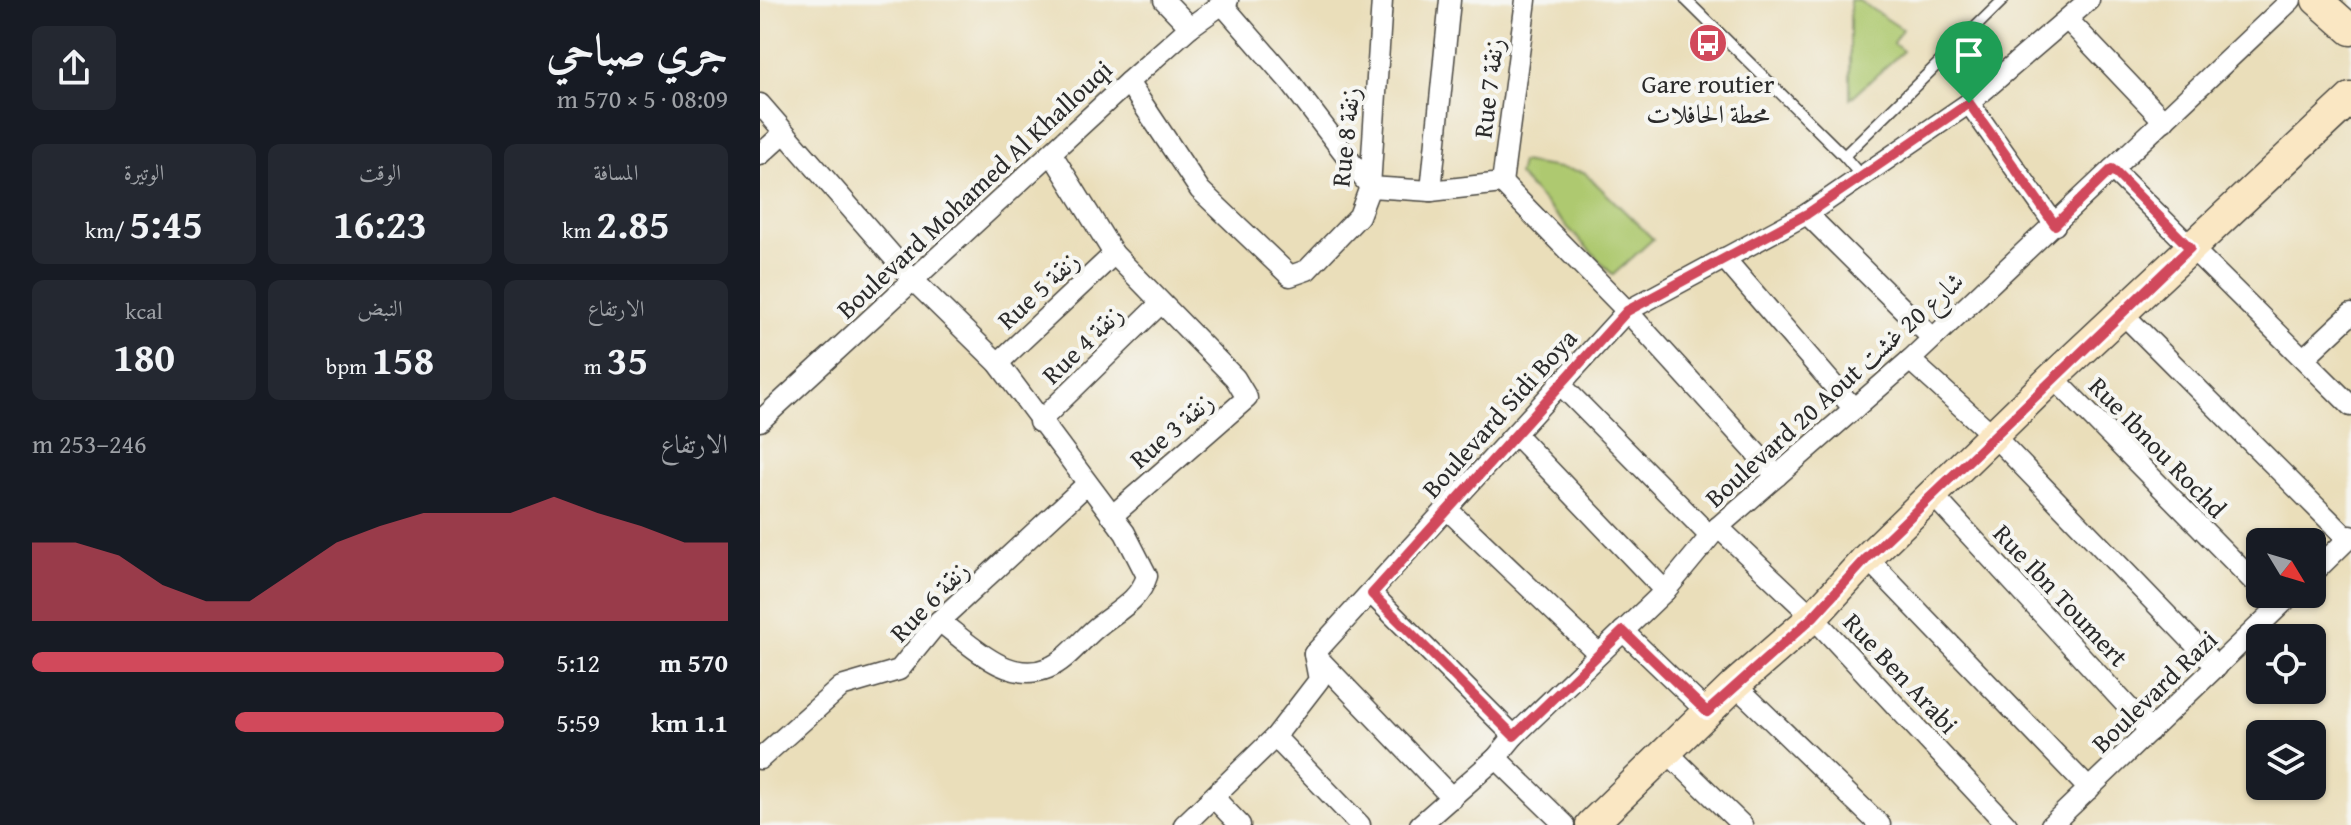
<!DOCTYPE html>
<html lang="ar">
<head>
<meta charset="utf-8">
<style>
	:root { --surface:#171b24; --page:#242831; --text:#f1f3f6; --muted:#9ea1a6; --accent:#d1495b }
	body { margin:0; font-family:"Gentium Book Plus",Amiri,serif; background:var(--page); color:var(--text); direction:rtl; height:100vh; display:flex; flex-direction:column; font-size:30px; white-space:nowrap }
	* { box-sizing:border-box; margin:0 }
	p { font-size:26px; color:var(--muted) }
	.icon { flex:none; width:44px; height:44px; fill:none; stroke:currentColor; stroke-width:2; stroke-linecap:round; stroke-linejoin:round }
	.map { position:relative; flex:1; overflow:hidden; direction:ltr }
	.details { display:flex; flex-direction:column; background:var(--surface); width:760px }
	.details>* { flex:none }
	.needle { width:52px; rotate:128deg }
	.fabs { position:absolute; left:1486px; top:528px; display:grid; gap:16px }
	.fabs a { display:grid; place-items:center; width:80px; height:80px; border-radius:12px; background:var(--surface); box-shadow:0 2px 6px #0004; font-size:40px }
	.pin { position:absolute; display:grid; place-items:center; width:68px; height:68px; color:#fff; margin:-82px -34px; border-radius:50% 50% 50% 0; rotate:-45deg; box-shadow:0 0 8px #0007 }
	.pin .icon { rotate:45deg }
	.round { display:grid; place-items:center; flex:none; width:84px; height:84px; border-radius:12px; background:var(--page) }
	.head { display:flex; align-items:center; justify-content:space-between; height:136px; padding:0 32px }
	h1 { font-size:44px; font-weight:800; line-height:60px }
	.metrics { display:grid; grid-template-columns:repeat(3,1fr); gap:12px; height:136px; padding:8px 32px }
	.metrics div { display:grid; align-content:center; border-radius:12px; background:var(--page); text-align:center }
	.metrics b { font-size:40px; font-weight:800 }
	.metrics small { font-size:22px; font-weight:400 }
	.metrics p { font-size:22px }
	.chart { height:224px; padding:16px 32px }
	.chart p { display:flex; justify-content:space-between }
	.chart svg { width:100%; height:144px; margin-top:8px; fill:var(--accent); opacity:.7 }
	ul { padding:0 32px; list-style:none; font-size:26px }
	li { display:grid; grid-template-columns:128px 96px 1fr; align-items:center; height:60px }
	li i { height:20px; border-radius:10px; background:var(--accent) }
	main { display:flex; flex:1; min-height:0 }
	.map>svg:first-child { display:block }
	.green { fill:#aec970; stroke:#6c7a4e; stroke-width:2 }
	.lines { fill:none; stroke-linecap:round; stroke-linejoin:round }
	.lane-casing { stroke:#484640; stroke-width:13 }
	.street-casing { stroke:#484640; stroke-width:23 }
	.secondary-casing { stroke:#484640; stroke-width:33 }
	.lane { stroke:#fff; stroke-width:10 }
	.street { stroke:#fff; stroke-width:20 }
	.secondary { stroke:#fae7c3; stroke-width:30 }
	.route-casing { stroke:#fff; stroke-width:16 }
	.route { stroke:#d1495b; stroke-width:10 }
	.labels { text-anchor:middle; dominant-baseline:central; stroke-width:8; stroke-linejoin:round; paint-order:stroke }
	.poi-label { font-size:26px; fill:#2b2b2b; stroke:#f6f6f2 }
	.street-label { font-size:26px; fill:#2b2b2b; stroke:#f6f6f2 }
</style>
</head>
<body>
<main>
<div class="map">
<svg width="1591" height="825" viewBox="0 0 1591 825">
	<rect width="100%" height="100%" fill="#f6f6f2"/>
	<filter id="ink" filterUnits="userSpaceOnUse"><feTurbulence type="fractalNoise" baseFrequency=".0125" numOctaves="2"/><feDisplacementMap in="SourceGraphic" scale="16" xChannelSelector="R" yChannelSelector="G"/><feConvolveMatrix kernelMatrix="1 2 1 2 8 2 1 2 1" color-interpolation-filters="sRGB"/></filter>
	<filter id="wash" filterUnits="userSpaceOnUse"><feTurbulence type="fractalNoise" baseFrequency=".006" numOctaves="4" result="noise"/><feDisplacementMap in="SourceGraphic" scale="32" xChannelSelector="R" yChannelSelector="G"/><feGaussianBlur stdDeviation="1.8" result="paint"/><feColorMatrix in="noise" values="0 0 0 0 0 0 0 0 0 0 0 0 0 0 0 0 0 1.4 0 .05"/><feComposite in="paint" operator="in"/></filter>
	<g filter="url(#wash)">
		<rect width="100%" height="100%" fill="#eadeba"/>
		<g class="green">
			<polygon points="1090,0 1098,0 1142,29 1133,43 1143,51 1090,99"/>
			<polygon points="761,162 824,172 893,239 853,275 758,175"/>
		</g>
	</g>
	<g filter="url(#ink)">
		<g class="lines">
			<g class="lane-casing">
				<g id="lane">
					<polyline points="926,0 1084,156 1243,0"/>
					<polyline points="1084,156 1102,177"/>
				</g>
			</g>
			<g class="street-casing">
				<g id="street">
					<polyline points="404,0 430,27"/>
					<polyline points="463,5 530,82 610,187 671,191 742,183"/>
					<polyline points="1308,20 1404,121"/>
					<polyline points="368,82 440,190 530,276 547,270 599,216 610,187 622,0"/>
					<polyline points="1209,103 1295,225"/>
					<path d="M0,104L155,282L238,363L365,533L387,576C380,599 359,610 341,624C324,636 308,660 288,668C247,685 209,643 179,621"/>
					<polyline points="292,154 354,254 475,378 487,398 352,516"/>
					<polyline points="0,155 24,133"/>
					<polyline points="1352,169 1591,406"/>
					<polyline points="742,183 867,311 1017,476"/>
					<polyline points="742,183 766,0"/>
					<polyline points="671,191 690,0"/>
					<polyline points="1047,214 1171,337"/>
					<polyline points="964,258 1094,409"/>
					<polyline points="1362,313 1588,539"/>
					<polyline points="1544,358 1591,314"/>
					<polyline points="1150,360 1234,436 1457,667"/>
					<polyline points="238,363 354,254"/>
					<polyline points="1293,377 1500,588"/>
					<polyline points="799,383 949,535"/>
					<polyline points="0,421 368,82 430,27 468,0"/>
					<polyline points="279,422 401,303"/>
					<polyline points="755,434 905,591"/>
					<polyline points="1173,495 1390,731"/>
					<polyline points="688,510 839,654"/>
					<polyline points="958,527 1053,617 1247,825"/>
					<polyline points="1107,558 1329,789"/>
					<polyline points="1552,574 1591,536"/>
					<polyline points="612,594 754,736"/>
					<polyline points="863,631 947,712"/>
					<polyline points="554,654 692,798"/>
					<polyline points="975,685 1120,825"/>
					<polyline points="515,737 600,825"/>
					<polyline points="906,751 982,825"/>
					<polyline points="736,758 805,825"/>
					<polyline points="0,759 81,687 139,670 179,621 326,485"/>
					<polyline points="454,798 480,825"/>
					<polyline points="424,825 515,737 559,680 554,654 867,311 1047,214 1209,103 1329,0"/>
					<polyline points="660,825 736,758 754,736 905,591 958,527 1150,360 1531,0"/>
					<polyline points="1291,825 1532,594"/>
				</g>
			</g>
			<g class="secondary-casing">
				<g id="secondary">
					<polyline points="1557,0 1591,30"/>
					<polyline points="831,825 975,685 1053,617 1107,558 1293,377 1591,98"/>
				</g>
			</g>
			<use href="#lane" class="lane"/>
			<use href="#street" class="street"/>
			<use href="#secondary" class="secondary"/>
		</g>
	</g>
	<g class="lines" filter="url(#ink)">
		<g class="route-casing">
			<polygon id="route" points="1209,103 1295,225 1352,169 1430,248 1107,558 1053,617 947,712 863,631 754,736 612,594 867,311 1047,214"/>
		</g>
		<use href="#route" class="route"/>
	</g>
	<defs>
		<g id="bus-disc" transform="scale(2)"><circle r="9.5" fill="#d1495b" stroke="#f6f6f2"/><path d="M-5-6H5V4H4V6H2V4H-2V6H-4V4H-5ZM-3.5-4V0h7V-4ZM-3.5 1.2v1.5H-2V1.2ZM2 1.2v1.5H3.5V1.2Z" fill="#fff"/></g>
	</defs>
	<g fill-rule="evenodd">
		<use href="#bus-disc" x="948" y="43"/>
	</g>
	<g class="labels">
		<g class="poi-label">
			<text x="948" y="83">Gare routier<tspan x="948" dy="30">محطة الحافلات</tspan></text>
		</g>
		<g class="street-label">
			<text transform="translate(728 88) rotate(-83)">Rue 7 زنقة</text>
			<text transform="translate(585 137) rotate(-84)">Rue 8 زنقة</text>
			<text transform="translate(214 189) rotate(-43)">Boulevard Mohamed Al Khallouqi</text>
			<text transform="translate(278 290) rotate(-43)">Rue 5 زنقة</text>
			<text transform="translate(322 344) rotate(-44)">Rue 4 زنقة</text>
			<text transform="translate(1074 389) rotate(-42)">Boulevard 20 Aout شارع 20 غشت</text>
			<text transform="translate(739 413) rotate(-48)">Boulevard Sidi Boya</text>
			<text transform="translate(411 430) rotate(-41)">Rue 3 زنقة</text>
			<text transform="translate(1398 447) rotate(46)">Rue Ibnou Rochd</text>
			<text transform="translate(1301 595) rotate(47)">Rue Ibn Toumert</text>
			<text transform="translate(169 601) rotate(-46)">Rue 6 زنقة</text>
			<text transform="translate(1141 673) rotate(47)">Rue Ben Arabi</text>
			<text transform="translate(1394 691) rotate(-44)">Boulevard Razi</text>
		</g>
	</g>
</svg>
<div class="fabs">
<a><svg class="needle" viewBox="-14 -14 28 28"><path d="M0-13l5 13h-10z" fill="#e53935"/><path d="M0 13l5-13h-10z" fill="#9ea1a6"/></svg></a>
<a><svg class="icon" aria-label="locate" viewBox="0 0 24 24"><circle cx="12" cy="12" r="6"/><path d="M12 2v4M12 18v4M2 12h4M18 12h4"/></svg></a>
<a><svg class="icon" aria-label="layers" viewBox="0 0 24 24"><path d="M12 4l9 5-9 5-9-5zM3 14l9 5 9-5"/></svg></a>
</div>
<div class="pin" style="left:1209px;top:103px;background:#1e9e55"><svg class="icon" aria-label="arrive" viewBox="0 0 24 24"><path d="M6 21V4h12l-3 4 3 4H6"/></svg></div>
</div>
<section class="details">
<div class="head"><div><h1>جري صباحي</h1><p>08:09 · 5 × 570 m</p></div><a class="round"><svg class="icon" aria-label="share" viewBox="0 0 24 24"><path d="M12 15V3M7 8l5-5 5 5M5 13v7h14v-7"/></svg></a></div>
<div class="metrics">
<div><p>المسافة</p><b>2.85<small> km</small></b></div>
<div><p>الوقت</p><b>16:23</b></div>
<div><p>الوتيرة</p><b>5:45<small> /km</small></b></div>
</div>
<div class="metrics">
<div><p>الارتفاع</p><b>35<small> m</small></b></div>
<div><p>النبض</p><b>158<small> bpm</small></b></div>
<div><p>kcal</p><b>180</b></div>
</div>
<div class="chart"><p><span>الارتفاع</span>246–253 m</p>
<svg viewBox="0 0 160 44" preserveAspectRatio="none"><path d="M0 44V20L10 20L20 24L30 33L40 38L50 38L60 29L70 20L80 15L90 11L100 11L110 11L120 6L130 11L140 15L150 20L160 20V44z"/></svg>
</div>
<ul>
<li><b>570 m</b>5:12<i style="width:100%"></i></li>
<li><b>1.1 km</b>5:59<i style="width:57%"></i></li>
</ul>
</section>
</main>
</body>
</html>
